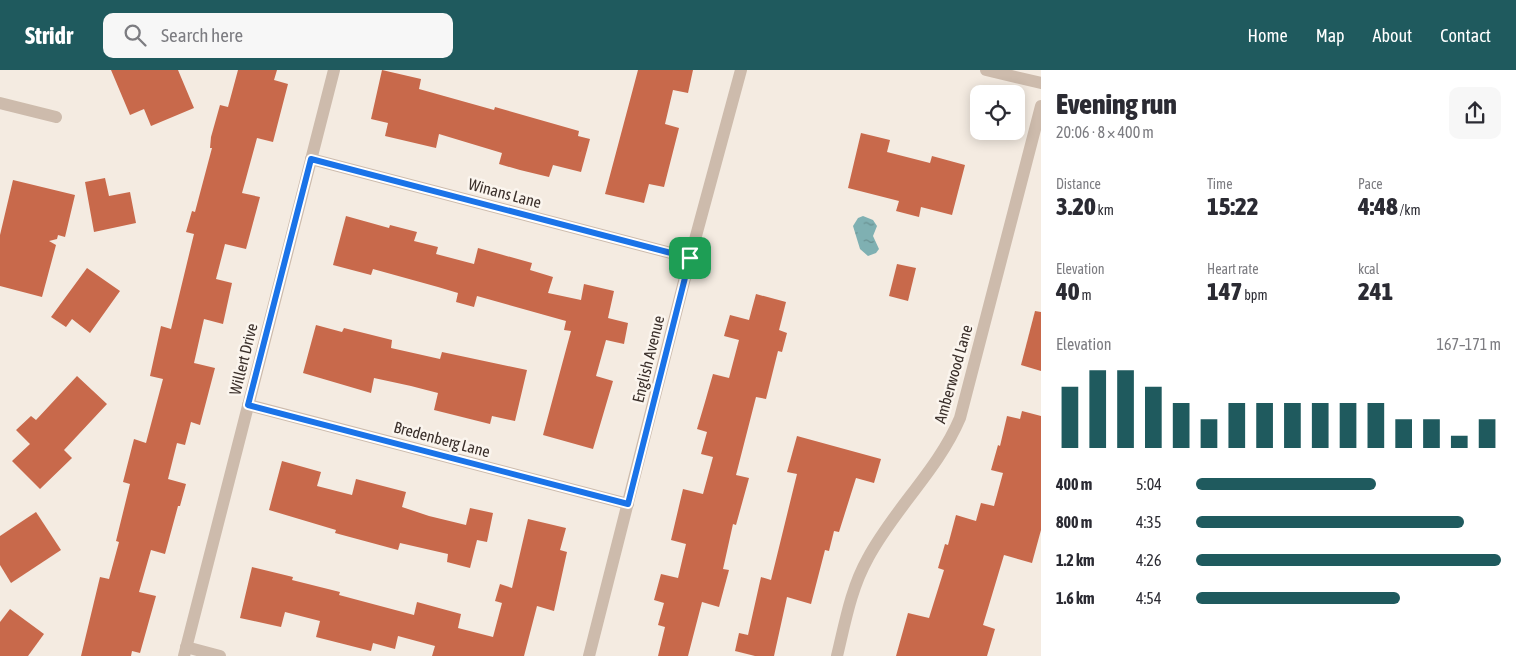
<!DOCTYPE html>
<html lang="en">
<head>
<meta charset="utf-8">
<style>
	:root { --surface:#fff; --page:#f7f7f7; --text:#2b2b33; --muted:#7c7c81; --accent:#1f5a5e }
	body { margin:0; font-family:"Asap Condensed",sans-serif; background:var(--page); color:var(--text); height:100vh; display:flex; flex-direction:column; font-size:19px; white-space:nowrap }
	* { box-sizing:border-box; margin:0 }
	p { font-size:16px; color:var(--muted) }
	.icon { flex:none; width:28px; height:28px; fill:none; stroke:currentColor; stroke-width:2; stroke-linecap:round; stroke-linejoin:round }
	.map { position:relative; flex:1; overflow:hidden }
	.sheet { display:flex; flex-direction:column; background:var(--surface); width:475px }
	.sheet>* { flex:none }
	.buttons { position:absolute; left:970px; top:15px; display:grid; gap:10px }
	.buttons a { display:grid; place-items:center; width:55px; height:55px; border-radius:10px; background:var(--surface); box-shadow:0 2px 12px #0003; font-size:25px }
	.pin { position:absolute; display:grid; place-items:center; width:42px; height:42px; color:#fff; margin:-21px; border-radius:10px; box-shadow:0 2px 8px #0006 }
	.round { display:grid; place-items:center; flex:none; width:52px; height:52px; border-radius:10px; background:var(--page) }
	.summary { display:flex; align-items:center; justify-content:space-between; height:85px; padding:0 15px }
	h1 { font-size:28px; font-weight:800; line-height:38px }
	.metrics { display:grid; grid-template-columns:repeat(3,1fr); gap:8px; height:85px; padding:5px 15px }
	.metrics div { display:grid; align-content:center }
	.metrics b { font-size:25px; font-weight:800 }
	.metrics small { font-size:14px; font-weight:400 }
	.metrics p { font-size:14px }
	.chart { height:140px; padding:10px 15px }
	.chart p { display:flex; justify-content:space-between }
	.chart svg { width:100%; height:90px; margin-top:5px; stroke:var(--accent); stroke-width:6 }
	ul { padding:0 15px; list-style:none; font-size:16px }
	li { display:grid; grid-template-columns:80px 60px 1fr; align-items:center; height:38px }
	li i { height:12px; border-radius:6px; background:var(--accent) }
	header { display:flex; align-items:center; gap:30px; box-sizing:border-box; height:70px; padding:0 25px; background:var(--accent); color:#fff }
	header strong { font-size:24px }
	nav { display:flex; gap:28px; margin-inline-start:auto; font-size:18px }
	.search { width:350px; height:45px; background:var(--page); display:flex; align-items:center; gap:12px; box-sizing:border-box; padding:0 18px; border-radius:10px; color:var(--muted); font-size:19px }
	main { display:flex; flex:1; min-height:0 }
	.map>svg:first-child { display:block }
	.water { fill:url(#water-ripples) }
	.building { fill:#c8694b }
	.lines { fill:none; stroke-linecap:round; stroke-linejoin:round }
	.minor { stroke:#cdbbac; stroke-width:12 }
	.route-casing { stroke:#fff; stroke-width:10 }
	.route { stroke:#1a73e8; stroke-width:6 }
	.labels { text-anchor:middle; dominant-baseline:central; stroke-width:5; stroke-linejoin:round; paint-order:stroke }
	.street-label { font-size:16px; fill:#3b302b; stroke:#fbf5ee }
</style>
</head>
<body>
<header>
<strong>Stridr</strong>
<div class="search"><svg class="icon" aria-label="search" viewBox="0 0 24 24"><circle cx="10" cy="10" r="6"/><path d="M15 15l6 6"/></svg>Search here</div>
<nav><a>Home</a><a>Map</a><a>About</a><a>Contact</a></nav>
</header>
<main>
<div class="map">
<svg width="1041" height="586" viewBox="0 0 1041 586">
	<defs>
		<pattern id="water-ripples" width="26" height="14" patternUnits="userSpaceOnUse" patternTransform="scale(1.25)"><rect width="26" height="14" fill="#7fb0b2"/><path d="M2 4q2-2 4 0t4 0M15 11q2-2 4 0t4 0" fill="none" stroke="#699091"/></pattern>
	</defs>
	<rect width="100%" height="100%" fill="#f4ebe1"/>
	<polygon class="water" points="863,146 873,150 877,156 873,166 879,179 876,183 868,186 860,179 853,156 858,148"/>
	<g class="building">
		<polygon points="111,0 178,0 194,38 151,56 144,39 130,45"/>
		<polygon points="238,0 277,0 274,10 288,14 273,72 257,68 242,123 260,127 246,179 225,174 216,209 232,213 223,254 204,249 194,293 215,298 200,355 191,352 185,375 177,373 168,409 186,414 180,436 178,436 165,484 151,480 139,522 156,526 140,583 132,581 131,586 81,586 100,507 109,509 119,472 116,471 130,414 123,412 134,369 146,373 163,309 150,306 161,256 171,259 194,164 186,162 192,141 195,142 212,78 210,78 211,67 220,35 228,37"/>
		<polygon points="382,0 421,9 419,19 494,40 495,37 579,61 578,66 590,69 581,102 553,95 549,107 520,100 499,94 502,83 439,64 436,78 385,66 388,53 371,49"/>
		<polygon points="638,0 693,0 688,23 673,20 665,54 679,58 664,117 649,114 644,133 605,124"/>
		<polygon points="861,63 890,70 887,82 930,93 932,86 965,95 952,145 921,137 919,147 896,141 899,131 848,118"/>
		<polygon points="105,108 109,126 130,122 136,153 94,162 85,112"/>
		<polygon points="13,110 75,125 65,167 58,165 57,169 49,171 56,175 42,227 0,216 0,165"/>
		<polygon points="346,146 389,158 390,155 417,162 414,171 438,177 436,184 474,194 478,178 532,193 530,200 553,207 548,223 581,230 584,214 614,221 608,248 628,253 624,274 606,270 596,306 613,311 593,379 543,365 571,261 564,260 566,251 477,226 474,237 456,232 458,223 438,217 373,199 371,205 333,195"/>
		<polygon points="897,194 916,198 908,231 889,226"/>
		<polygon points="87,198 120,221 90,263 72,249 66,257 51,247"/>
		<polygon points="756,224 786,232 779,260 787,263 782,282 778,281 766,329 756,327 736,405 749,408 736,455 733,454 723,499 729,500 719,537 702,532 688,586 658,586 665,557 658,555 664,533 654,530 661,504 678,508 686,474 671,470 683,419 703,424 713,387 701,384 707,362 697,359 705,332 713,304 729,308 739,270 724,266 730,245 749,250"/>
		<polygon points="1035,241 1041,242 1041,301 1021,295"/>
		<polygon points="316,255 342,262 344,258 392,270 391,278 440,289 442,282 527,300 515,351 492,346 490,354 434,340 438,323 411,316 374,308 371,323 303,303"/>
		<polygon points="77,306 107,334 64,380 72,388 40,419 12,391 30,374 16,360 31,346 36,350"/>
		<polygon points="1022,341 1041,346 1041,460 1032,493 1004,485 983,555 995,559 987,586 896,586 908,543 929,548 944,500 938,498 945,474 948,475 956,445 976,451 981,433 994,436 1003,403 991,400 998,375 1000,376 1007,346 1020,349"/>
		<polygon points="797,366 881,389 874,413 856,408 839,462 834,461 829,481 825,480 811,534 787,527 774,586 755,586 735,581 739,563 748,565 761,507 771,510 797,404 787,402"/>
		<polygon points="282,391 321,402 317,416 352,425 356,409 406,422 402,437 429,446 466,455 470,438 493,443 487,472 477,470 470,498 447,492 448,484 400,473 398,480 335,463 336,460 269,440"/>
		<polygon points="36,442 61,480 11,513 0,495 0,466"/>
		<polygon points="528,449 566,458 560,480 567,482 554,541 537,536 524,586 432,586 435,576 398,566 395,579 373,573 371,581 316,567 320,551 285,542 281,557 240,548 252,497 293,507 292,510 340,522 339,525 414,545 417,532 461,544 458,558 493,567 502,533 495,531 500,514 512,518"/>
		<polygon points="10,539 44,564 28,586 0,586 0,552"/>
	</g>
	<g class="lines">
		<g class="minor">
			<polyline points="986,0 1041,13"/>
			<polyline points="0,33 56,47"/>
			<polyline points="311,89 690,188"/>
			<polyline points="248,335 628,434"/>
			<polyline points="186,577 220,586"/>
			<polyline points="184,586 334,0"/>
			<polyline points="589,586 690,188 741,0"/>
			<path d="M837,586C845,553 851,518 868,488C894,439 938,400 960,348L1041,36"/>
		</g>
	</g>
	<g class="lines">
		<g class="route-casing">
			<polygon id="route" points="311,89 690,188 628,434 248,335"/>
		</g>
		<use href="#route" class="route"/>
	</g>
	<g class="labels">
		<g class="street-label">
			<text transform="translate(505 123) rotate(15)">Winans Lane</text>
			<text transform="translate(243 289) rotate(-76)">Willert Drive</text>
			<text transform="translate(648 289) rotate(-76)">English Avenue</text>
			<text transform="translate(953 304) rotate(-74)">Amberwood Lane</text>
			<text transform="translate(442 369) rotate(15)">Bredenberg Lane</text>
		</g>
	</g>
</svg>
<div class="buttons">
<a><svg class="icon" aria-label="locate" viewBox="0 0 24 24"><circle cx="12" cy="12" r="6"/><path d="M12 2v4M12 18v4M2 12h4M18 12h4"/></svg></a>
</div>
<div class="pin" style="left:690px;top:188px;background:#1e9e55"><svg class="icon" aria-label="arrive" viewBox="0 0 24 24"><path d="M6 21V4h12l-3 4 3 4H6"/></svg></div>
</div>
<section class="sheet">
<div class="summary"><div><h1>Evening run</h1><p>20:06 · 8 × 400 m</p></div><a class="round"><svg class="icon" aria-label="share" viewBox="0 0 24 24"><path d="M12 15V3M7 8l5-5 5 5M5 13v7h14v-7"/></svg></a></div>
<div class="metrics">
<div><p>Distance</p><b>3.20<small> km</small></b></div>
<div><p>Time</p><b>15:22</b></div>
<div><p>Pace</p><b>4:48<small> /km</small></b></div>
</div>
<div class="metrics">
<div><p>Elevation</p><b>40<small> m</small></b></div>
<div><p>Heart rate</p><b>147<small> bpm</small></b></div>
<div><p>kcal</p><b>241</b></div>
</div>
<div class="chart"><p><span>Elevation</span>167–171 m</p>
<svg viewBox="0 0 160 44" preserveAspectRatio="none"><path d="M5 44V14M15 44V6M25 44V6M35 44V14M45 44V22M55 44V30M65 44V22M75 44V22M85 44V22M95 44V22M105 44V22M115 44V22M125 44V30M135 44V30M145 44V38M155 44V30"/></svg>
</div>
<ul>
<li><b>400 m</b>5:04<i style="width:59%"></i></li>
<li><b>800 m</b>4:35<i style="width:88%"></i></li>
<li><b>1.2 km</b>4:26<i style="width:100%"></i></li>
<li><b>1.6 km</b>4:54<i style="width:67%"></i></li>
</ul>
</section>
</main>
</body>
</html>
